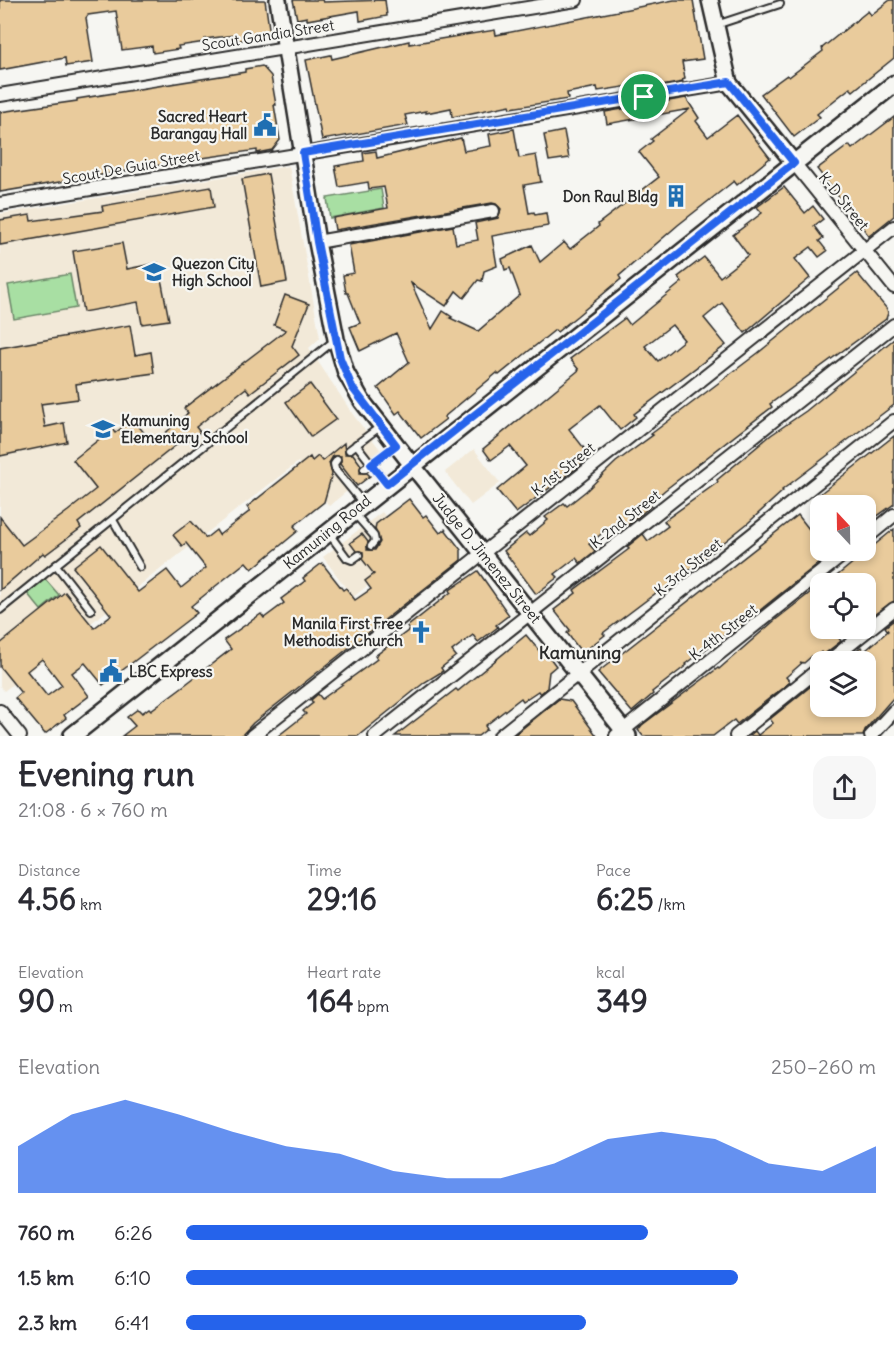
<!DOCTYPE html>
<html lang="en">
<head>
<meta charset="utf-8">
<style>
	:root { --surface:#fff; --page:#f7f7f7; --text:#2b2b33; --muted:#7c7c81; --accent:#2563eb }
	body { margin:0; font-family:Delius,sans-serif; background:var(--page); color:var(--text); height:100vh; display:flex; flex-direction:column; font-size:22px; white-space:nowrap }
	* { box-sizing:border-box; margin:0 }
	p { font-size:20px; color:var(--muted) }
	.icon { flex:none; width:33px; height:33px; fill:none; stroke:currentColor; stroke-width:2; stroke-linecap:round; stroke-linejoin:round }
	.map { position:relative; height:736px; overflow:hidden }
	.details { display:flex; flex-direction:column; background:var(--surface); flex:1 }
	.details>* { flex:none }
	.needle { width:39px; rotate:338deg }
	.fabs { position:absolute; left:810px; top:495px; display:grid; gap:12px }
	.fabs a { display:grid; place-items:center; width:66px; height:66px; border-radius:12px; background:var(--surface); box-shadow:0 3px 9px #0003; font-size:30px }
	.pin { position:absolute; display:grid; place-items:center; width:51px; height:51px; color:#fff; margin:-26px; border:3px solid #fff; border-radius:50%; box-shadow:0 2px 6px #0007 }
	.round { display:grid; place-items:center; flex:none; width:63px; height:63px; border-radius:18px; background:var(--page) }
	.headline { display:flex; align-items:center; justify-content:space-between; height:102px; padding:0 18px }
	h1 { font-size:33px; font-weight:700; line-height:45px }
	.stats { display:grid; grid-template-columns:repeat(3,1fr); gap:9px; height:102px; padding:6px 18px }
	.stats div { display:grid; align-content:center }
	.stats b { font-size:30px; font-weight:700 }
	.stats small { font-size:16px; font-weight:400 }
	.stats p { font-size:16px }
	.chart { height:168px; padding:12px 18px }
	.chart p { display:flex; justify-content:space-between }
	.chart svg { width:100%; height:108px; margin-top:6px; fill:var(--accent); opacity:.7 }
	ul { padding:0 18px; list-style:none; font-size:20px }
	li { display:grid; grid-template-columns:96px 72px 1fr; align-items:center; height:45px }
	li i { height:15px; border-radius:8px; background:var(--accent) }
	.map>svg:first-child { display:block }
	.built { fill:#f2e9d8 }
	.green { fill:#a8dfa3; stroke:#6a8567; stroke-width:1.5 }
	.building { fill:#e9cb9c; stroke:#2b2b2b; stroke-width:1.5; fill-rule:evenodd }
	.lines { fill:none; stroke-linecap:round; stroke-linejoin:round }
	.service-casing { stroke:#2b2b2b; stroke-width:10 }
	.minor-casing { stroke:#2b2b2b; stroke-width:16 }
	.tertiary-casing { stroke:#2b2b2b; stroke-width:20 }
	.secondary-casing { stroke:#2b2b2b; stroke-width:21 }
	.service { stroke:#f6f6f2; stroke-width:6 }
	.minor { stroke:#f6f6f2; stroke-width:12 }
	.tertiary { stroke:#f6f6f2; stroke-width:15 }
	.secondary { stroke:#f6f6f2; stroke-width:16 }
	.route-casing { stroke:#fff; stroke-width:12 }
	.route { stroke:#2563eb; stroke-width:8 }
	.labels { text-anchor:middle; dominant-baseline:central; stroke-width:4.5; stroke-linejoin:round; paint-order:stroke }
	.street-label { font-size:15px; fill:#2b2b2b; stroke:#f6f6f2 }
	.poi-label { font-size:15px; font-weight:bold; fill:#2b2b2b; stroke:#f6f6f2; text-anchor:end }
	.quarter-label { font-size:18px; font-weight:bold; fill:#2b2b2b; stroke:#f6f6f2 }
</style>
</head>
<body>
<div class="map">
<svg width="894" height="736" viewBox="0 0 894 736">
	<rect width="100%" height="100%" fill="#f6f6f2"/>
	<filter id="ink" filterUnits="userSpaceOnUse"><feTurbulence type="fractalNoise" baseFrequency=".0167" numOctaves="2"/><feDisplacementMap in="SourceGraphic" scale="12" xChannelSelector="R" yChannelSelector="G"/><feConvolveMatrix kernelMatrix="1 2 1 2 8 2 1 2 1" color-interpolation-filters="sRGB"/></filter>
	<g filter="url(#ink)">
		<g class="built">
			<polygon points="289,166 320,338 309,348 354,416 387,458 329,506 298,462 4,691 0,686 0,214"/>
			<polygon points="474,449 500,483 471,505 445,472"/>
			<polygon points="382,512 412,551 353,597 323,557"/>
		</g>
		<g class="green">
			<polygon points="381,189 384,208 330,218 327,198"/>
			<polygon points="70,274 76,308 14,319 8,285"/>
			<polygon points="45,579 59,595 41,610 27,593"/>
		</g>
		<g class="building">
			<polygon points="0,0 265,0 270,35 236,41 235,35 205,39 205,42 178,46 179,49 153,53 152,46 122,50 116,11 88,15 86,18 93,62 66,66 65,58 0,70"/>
			<polygon points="293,0 322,0 323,2 385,0 387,16 360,21 359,11 307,20 307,17 297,19"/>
			<polygon points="674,0 693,0 703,59 682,62 685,79 682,80 683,82 656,87 655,82 598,91 597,87 567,93 568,99 511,108 510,105 452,117 451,108 426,113 426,111 405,115 408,125 322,140 306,60 331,55 332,59 409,41 409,44 495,30 496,35"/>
			<polygon points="890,0 894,0 894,58 853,91 850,88 817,114 820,117 794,137 761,94 787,75 789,77 823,51 822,48 868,11 871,15"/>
			<polygon points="262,66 271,76 276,105 274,105 280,140 272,150 257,153 257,150 202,158 0,192 0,112 77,101 77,99 245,72 245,69"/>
			<polygon points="686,98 699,118 696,121 708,137 737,115 770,158 737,185 734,181 678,225 619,276 621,279 577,316 557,332 555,330 499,375 497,373 444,417 446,419 421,438 400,411 396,414 378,388 409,362 396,333 360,351 350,327 360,323 348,293 346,293 343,275 354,273 349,245 453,226 456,244 478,240 475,223 498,218 501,209 496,204 492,203 335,230 333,218 388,208 384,187 369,189 368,182 339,187 335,166 364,161 363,153 376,151 377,158 461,138 464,151 491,146 489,134 514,129 519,158 536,155 541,182 524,185 529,213 534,212 535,215 546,213 548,226 492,236 497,266 484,271 482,281 478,280 464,298 456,291 446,306 411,283 432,329 443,311 452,317 450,318 478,331 520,295 510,268 505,270 502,259 532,245 540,262 564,242 570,249 599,226 598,224 659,177 639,152 653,141 651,139 690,109 607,124 605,112"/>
			<polygon points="894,117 894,216 869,236 817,169 849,145 852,149"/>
			<polygon points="564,131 569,158 549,161 544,135"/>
			<polygon points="268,174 287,282 261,287 242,179"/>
			<polygon points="211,187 214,207 0,245 0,220 30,215 31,221 103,211 102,206"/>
			<path d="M784,187L805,213L813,206L823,219L814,226L823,238L819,241L827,251L819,257L811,247L795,259L810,278L745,333L722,303L704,318L726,345L634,414L636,417L620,430L600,405L569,429L591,457L516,513L497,490L526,466L510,446L491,460L483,449L579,370L570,359L625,318L630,325L682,282L678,277L704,257L720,277L748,255L733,235L762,213L757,207ZM672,325L684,340L658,361L645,346Z"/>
			<polygon points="122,243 127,269 158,263 169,320 142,324 138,302 83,312 73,251"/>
			<polygon points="857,273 887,309 888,313 886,319 770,404 772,407 665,490 649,504 651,506 617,534 611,526 589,544 595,551 580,563 576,558 555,574 558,577 536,594 504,551 526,533 529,536 548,520 545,517 564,503 567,506 586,491 616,462 653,435 651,434 758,353"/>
			<polygon points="285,295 309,304 292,346 299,355 250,393 246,388 196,427 200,432 188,441 185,438 78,523 81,528 45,555 43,553 0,590 0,517 22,545 68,511 96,489 73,460 112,429 115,433 133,419 153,444 188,413 184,408 286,330 274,325"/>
			<polygon points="130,325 135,355 151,352 154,373 76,384 78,399 41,404 45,427 64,423 67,442 0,456 0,348"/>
			<polygon points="894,339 894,405 782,490 783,491 748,523 662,592 660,590 603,633 605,635 582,653 567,633 570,630 554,610 576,593 574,590 629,549 627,547 643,534 648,541 668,526 664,521 718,482 717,480 771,435 806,411"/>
			<polygon points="310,384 336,419 311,437 286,402"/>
			<polygon points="894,436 894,504 866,524 866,506 825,506 817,496"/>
			<path d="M344,443L345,454H353L361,465L360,473H367L370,476L357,486L340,464L341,456H333L329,463L332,474L324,502L294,526L298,531L252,569L246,562L217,585L191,606L197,613L103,685L85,663L72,673L89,696L64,715L66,718L45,734L15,698L21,693L0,667V644L65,592L94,628L111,615L73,567L101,545L138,592L167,570L181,588L206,568L186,543L182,546L173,535L191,521L206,538L216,530L219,535L250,511L247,507L310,457L312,461L318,456L322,461ZM42,659L62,685L47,696L27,671Z"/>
			<polygon points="409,499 423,517 426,515 440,533 445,529 461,550 461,560 253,723 241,736 122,736 135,726 127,717 138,709 142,713 149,708 151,710 186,684 231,649 224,640 261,614 264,618 284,603 281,599 305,581 303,578 322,563 343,590 346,588 355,600 371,589 365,581 374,574 362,559 363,552 356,551 350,543 362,534 368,542 367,550 375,550 380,542 375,529 376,524"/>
			<polygon points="798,515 812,533 820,528 820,550 835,550 728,636 726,634 686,664 687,665 652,692 653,694 632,712 598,672"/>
			<polygon points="894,529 894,601 866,620 866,584 827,584"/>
			<polygon points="478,571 509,615 496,625 498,627 478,642 473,635 452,651 456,656 441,668 443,671 425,682 358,736 278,736 306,714 303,711 313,703 311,700 318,694 322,699 377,659 375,656 409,630 407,627 451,592 450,590"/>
			<polygon points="820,585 820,628 849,628 838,637 841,641 823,655 821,652 814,658 812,656 804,663 800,662 802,663 786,677 790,682 737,724 734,720 713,736 643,736 638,730 642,725 718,668 719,669 774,621"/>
			<polygon points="894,620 894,697 865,730 863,736 749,736 755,731 758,735 773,723 770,719 816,682 820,687 820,706 866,706 866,662 842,662 861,647 866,654 866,650 888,631 885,627"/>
			<polygon points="526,635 541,653 544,650 556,666 549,672 547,688 540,694 538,691 523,701 521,698 485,726 487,729 478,736 395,736 456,689 458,691"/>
			<polygon points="559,699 571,701 597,736 513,736"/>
		</g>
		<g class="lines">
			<g class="service-casing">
				<g id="service">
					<polyline points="716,25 780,4"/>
					<polyline points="356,444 387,484"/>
					<polyline points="349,450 381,426"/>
					<polyline points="337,460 334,464 335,469 362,502"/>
					<polyline points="364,469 395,446"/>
					<polyline points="354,513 374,536 375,541 371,546"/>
					<polyline points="113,520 140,567"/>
					<polyline points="330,535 347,558 352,560 359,555"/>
					<polyline points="56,565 91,610"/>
					<polyline points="0,610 335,340"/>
				</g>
			</g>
			<g class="minor-casing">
				<g id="minor">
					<polyline points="0,95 576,0"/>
					<polyline points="794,163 894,287"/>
					<polyline points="0,204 729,83"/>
					<polyline points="317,242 493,211"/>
					<polyline points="866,538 894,515"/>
					<polyline points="828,662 894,609"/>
					<polyline points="0,711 20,736"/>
					<polyline points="252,736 894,227"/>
					<polyline points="375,736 894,325"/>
					<polyline points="500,736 894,421"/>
					<polyline points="616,736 849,550"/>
					<polyline points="736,736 820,668"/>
					<polyline points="871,736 894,711"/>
				</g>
			</g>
			<g class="tertiary-casing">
				<g id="tertiary">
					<polyline points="278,0 317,242 336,339 346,373 362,401 412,465 628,736"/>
					<polyline points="710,0 729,83 794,163"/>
				</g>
			</g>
			<g class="secondary-casing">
				<polyline id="secondary" points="72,736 894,84"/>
			</g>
			<use href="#service" class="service"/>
			<use href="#minor" class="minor"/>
			<use href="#tertiary" class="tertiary"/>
			<use href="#secondary" class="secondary"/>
		</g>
	</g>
	<g class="lines" filter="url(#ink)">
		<g class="route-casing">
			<polygon id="route" points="729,82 794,163 387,484 371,464 396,445 352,387 340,358 317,242 303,153"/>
		</g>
		<use href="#route" class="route"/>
	</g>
	<defs>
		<g id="civic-bare" transform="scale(1.8)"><path d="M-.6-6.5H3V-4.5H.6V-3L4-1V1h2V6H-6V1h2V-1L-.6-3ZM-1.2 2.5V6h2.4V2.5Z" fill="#1f6fb2" stroke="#f6f6f2" stroke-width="2.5" paint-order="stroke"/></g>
		<g id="building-bare" transform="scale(1.8)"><path d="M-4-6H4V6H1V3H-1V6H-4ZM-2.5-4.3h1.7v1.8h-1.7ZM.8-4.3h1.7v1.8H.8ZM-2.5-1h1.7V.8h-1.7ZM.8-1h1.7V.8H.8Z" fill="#1f6fb2" stroke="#f6f6f2" stroke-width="2.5" paint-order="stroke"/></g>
		<g id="school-bare" transform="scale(1.8)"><path d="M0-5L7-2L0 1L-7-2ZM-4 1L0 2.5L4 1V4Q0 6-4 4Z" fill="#1f6fb2" stroke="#f6f6f2" stroke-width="2.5" paint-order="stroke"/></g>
		<g id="church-bare" transform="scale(1.8)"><path d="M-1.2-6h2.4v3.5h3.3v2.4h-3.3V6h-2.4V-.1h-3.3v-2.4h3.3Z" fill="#1f6fb2" stroke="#f6f6f2" stroke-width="2.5" paint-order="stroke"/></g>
	</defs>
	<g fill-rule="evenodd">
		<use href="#civic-bare" x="265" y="125"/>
		<use href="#building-bare" x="676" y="196"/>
		<use href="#school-bare" x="154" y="272"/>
		<use href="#school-bare" x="103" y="429"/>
		<use href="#church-bare" x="421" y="632"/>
		<use href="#civic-bare" x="111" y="671"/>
	</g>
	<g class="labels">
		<g class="street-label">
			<text transform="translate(268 35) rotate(-9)">Scout Gandia Street</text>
			<text transform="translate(131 167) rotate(-10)">Scout De Guia Street</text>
			<text transform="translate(844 201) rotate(51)">K-D Street</text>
			<text transform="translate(563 469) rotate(-38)">K-1st Street</text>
			<text transform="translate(625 519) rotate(-38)">K-2nd Street</text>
			<text transform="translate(327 532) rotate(-39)">Kamuning Road</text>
			<text transform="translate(487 558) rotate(51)">Judge D. Jimenez Street</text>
			<text transform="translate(688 567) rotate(-39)">K-3rd Street</text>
			<text transform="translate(723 632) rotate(-38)">K-4th Street</text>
		</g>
		<g class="poi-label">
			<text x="247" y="116">Sacred Heart<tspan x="247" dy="17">Barangay Hall</tspan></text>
			<text x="658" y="196">Don Raul Bldg</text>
			<text x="172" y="263" text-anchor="start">Quezon City<tspan x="172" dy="17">High School</tspan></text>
			<text x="121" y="420" text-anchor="start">Kamuning<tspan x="121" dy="17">Elementary School</tspan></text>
			<text x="403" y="623">Manila First Free<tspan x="403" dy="17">Methodist Church</tspan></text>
			<text x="129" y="671" text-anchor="start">LBC Express</text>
		</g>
		<g class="quarter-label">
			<text x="580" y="652">Kamuning</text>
		</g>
	</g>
</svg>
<div class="fabs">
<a><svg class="needle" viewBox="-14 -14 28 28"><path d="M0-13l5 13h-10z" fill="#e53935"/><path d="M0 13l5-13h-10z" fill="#7c7c81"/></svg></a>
<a><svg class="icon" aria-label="locate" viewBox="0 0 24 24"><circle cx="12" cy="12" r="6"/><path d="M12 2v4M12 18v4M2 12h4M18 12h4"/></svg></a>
<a><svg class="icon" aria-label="layers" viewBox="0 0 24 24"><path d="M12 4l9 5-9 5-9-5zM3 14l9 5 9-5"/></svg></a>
</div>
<div class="pin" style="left:644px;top:97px;background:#1e9e55"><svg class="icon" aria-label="arrive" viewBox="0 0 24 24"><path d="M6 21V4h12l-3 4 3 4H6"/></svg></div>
</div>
<section class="details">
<div class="headline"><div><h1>Evening run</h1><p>21:08 · 6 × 760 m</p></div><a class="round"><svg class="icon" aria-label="share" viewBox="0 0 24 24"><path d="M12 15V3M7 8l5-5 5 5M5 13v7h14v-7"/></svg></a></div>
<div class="stats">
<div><p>Distance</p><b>4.56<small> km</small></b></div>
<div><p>Time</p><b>29:16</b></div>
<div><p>Pace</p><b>6:25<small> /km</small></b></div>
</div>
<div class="stats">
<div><p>Elevation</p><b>90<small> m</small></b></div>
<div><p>Heart rate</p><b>164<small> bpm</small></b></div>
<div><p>kcal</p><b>349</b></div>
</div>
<div class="chart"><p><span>Elevation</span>250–260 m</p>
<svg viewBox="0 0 160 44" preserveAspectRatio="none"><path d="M0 44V25L10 12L20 6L30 12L40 19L50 25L60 28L70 35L80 38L90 38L100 32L110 22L120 19L130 22L140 32L150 35L160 25V44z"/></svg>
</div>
<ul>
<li><b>760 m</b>6:26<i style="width:67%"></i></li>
<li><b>1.5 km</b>6:10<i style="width:80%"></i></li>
<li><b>2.3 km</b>6:41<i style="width:58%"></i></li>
</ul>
</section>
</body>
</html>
